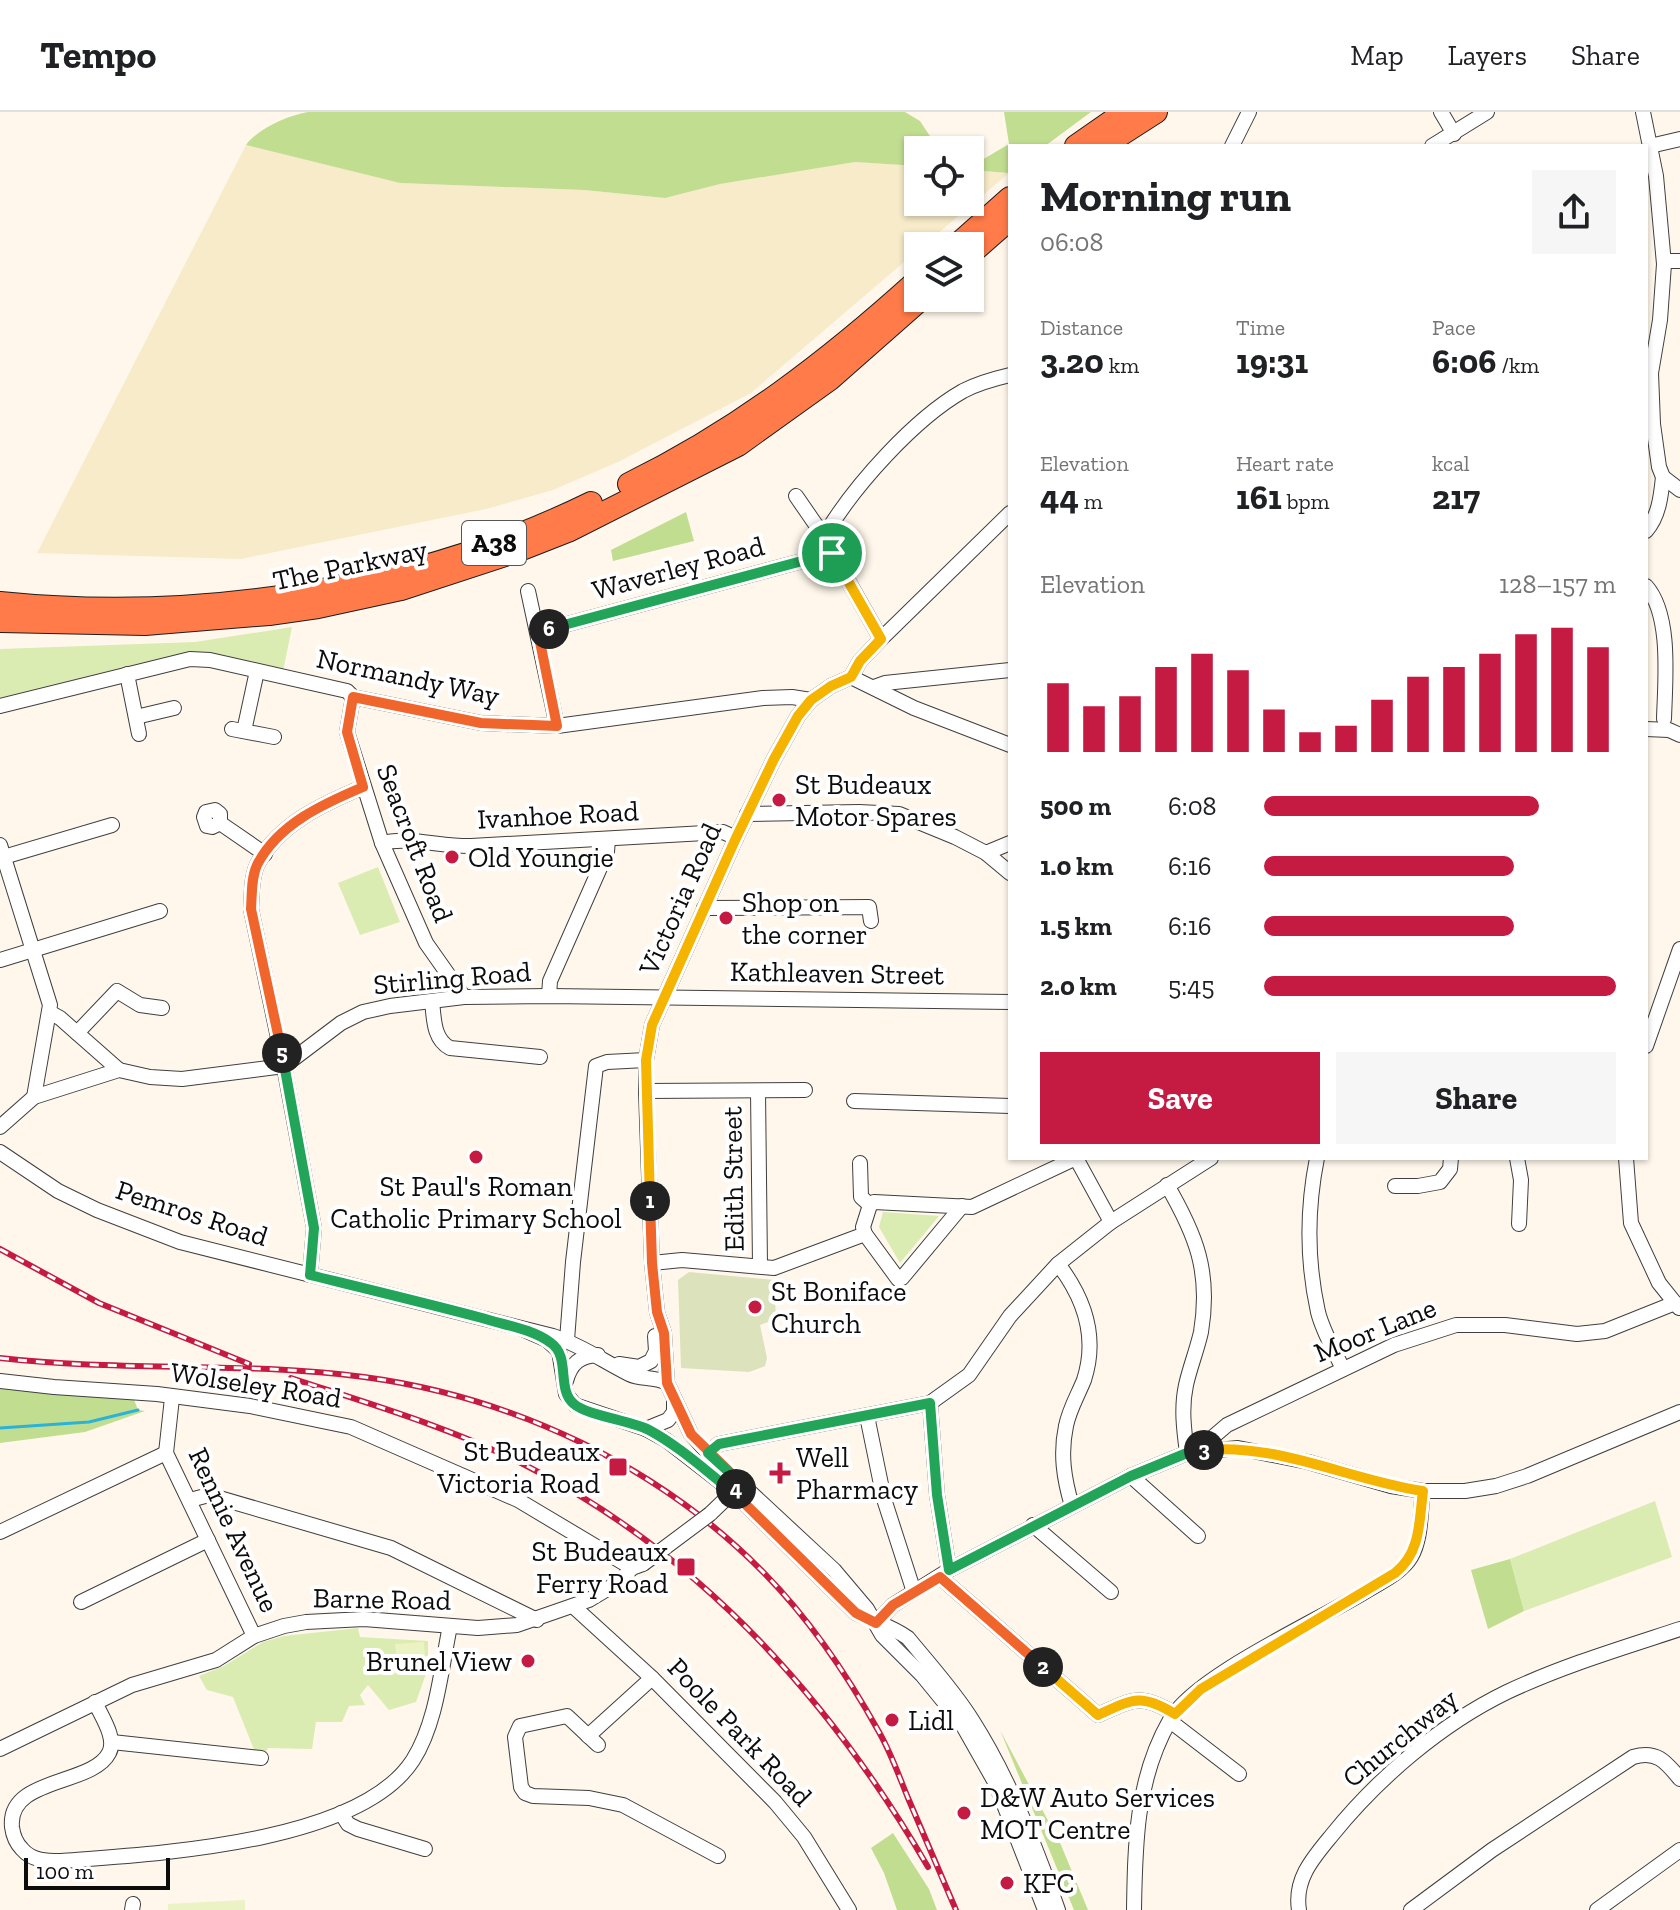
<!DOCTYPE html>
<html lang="en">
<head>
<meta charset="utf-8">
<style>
	:root { --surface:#fff; --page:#f6f6f6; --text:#202124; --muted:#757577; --line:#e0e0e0; --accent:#c51a42 }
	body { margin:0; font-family:"Zilla Slab",serif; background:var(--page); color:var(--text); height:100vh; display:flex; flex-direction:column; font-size:30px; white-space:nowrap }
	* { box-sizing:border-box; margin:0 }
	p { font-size:26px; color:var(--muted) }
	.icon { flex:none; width:44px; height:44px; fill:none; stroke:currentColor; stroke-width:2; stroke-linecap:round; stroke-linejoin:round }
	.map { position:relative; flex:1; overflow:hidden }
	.panel { position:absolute; left:1008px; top:32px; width:640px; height:1016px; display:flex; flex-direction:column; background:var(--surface); border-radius:0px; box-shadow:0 2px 6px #0004 }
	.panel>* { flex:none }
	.fabs { position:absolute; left:904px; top:24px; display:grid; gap:16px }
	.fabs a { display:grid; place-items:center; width:80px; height:80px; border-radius:0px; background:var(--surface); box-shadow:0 2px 6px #0004; font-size:40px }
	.scale { position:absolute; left:24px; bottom:20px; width:146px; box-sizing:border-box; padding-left:8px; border:4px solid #0c0c0c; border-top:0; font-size:22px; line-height:28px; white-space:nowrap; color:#0c0c0c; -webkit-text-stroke:6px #fff; paint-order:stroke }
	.pin { position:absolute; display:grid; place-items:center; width:68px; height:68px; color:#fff; margin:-34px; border:4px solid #fff; border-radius:50%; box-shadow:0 2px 8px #0007 }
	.km { position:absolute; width:40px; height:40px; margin:-20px; border-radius:50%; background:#222; color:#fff; font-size:22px; line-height:40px; text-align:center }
	.round { display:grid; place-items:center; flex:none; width:84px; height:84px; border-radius:0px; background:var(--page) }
	.head { display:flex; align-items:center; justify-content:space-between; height:136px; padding:0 32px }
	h1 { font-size:44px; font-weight:800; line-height:60px }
	.metrics { display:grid; grid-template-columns:repeat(3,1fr); gap:12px; height:136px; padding:8px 32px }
	.metrics div { display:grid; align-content:center }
	.metrics b { font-size:34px; font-weight:800 }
	.metrics small { font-size:22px; font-weight:400 }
	.metrics p { font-size:22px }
	.chart { height:224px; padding:16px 32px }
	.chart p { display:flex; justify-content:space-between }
	.chart svg { width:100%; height:144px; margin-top:8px; stroke:var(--accent); stroke-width:6 }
	.action { display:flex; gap:16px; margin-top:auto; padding:16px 32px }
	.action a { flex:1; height:92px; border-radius:0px; background:var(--accent); color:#fff; font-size:32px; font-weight:800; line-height:92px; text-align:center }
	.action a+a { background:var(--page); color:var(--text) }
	ul { padding:0 32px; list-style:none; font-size:26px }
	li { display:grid; grid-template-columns:128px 96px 1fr; align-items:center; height:60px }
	li i { height:20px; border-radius:10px; background:var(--accent) }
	header { display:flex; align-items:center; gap:48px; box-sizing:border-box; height:112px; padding:0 40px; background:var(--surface); border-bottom:2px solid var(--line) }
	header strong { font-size:38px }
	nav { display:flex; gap:44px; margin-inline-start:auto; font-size:28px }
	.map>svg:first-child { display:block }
	.farmland { fill:#f7ebc9 }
	.green { fill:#dbecb2 }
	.forest { fill:#c1de90 }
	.cemetery { fill:#dce2bb }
	.pitch { fill:#ebf3c4 }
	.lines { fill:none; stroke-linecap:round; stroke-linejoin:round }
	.stream { stroke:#2db2d7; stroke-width:3 }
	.minor-casing { stroke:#3f3f3f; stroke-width:16 }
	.highway-casing { stroke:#1d1d1d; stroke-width:24 }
	.minor { stroke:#fff; stroke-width:14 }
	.highway { stroke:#ff7b49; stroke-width:22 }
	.rail-casing { stroke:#c51a42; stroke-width:6 }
	.rail { stroke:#fff; stroke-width:3; stroke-dasharray:9; stroke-linecap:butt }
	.minor-bridge-casing { stroke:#3f3f3f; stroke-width:16; stroke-linecap:butt }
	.minor-bridge { stroke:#fff; stroke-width:14 }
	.split-1-casing { stroke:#fff; stroke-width:16 }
	.split-2-casing { stroke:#fff; stroke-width:16 }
	.split-3-casing { stroke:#fff; stroke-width:16 }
	.split-4-casing { stroke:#fff; stroke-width:16 }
	.split-5-casing { stroke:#fff; stroke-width:16 }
	.split-6-casing { stroke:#fff; stroke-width:16 }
	.split-7-casing { stroke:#fff; stroke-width:16 }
	.split-1 { stroke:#f5b400; stroke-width:10 }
	.split-2 { stroke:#f0652b; stroke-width:10 }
	.split-3 { stroke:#f5b400; stroke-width:10 }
	.split-4 { stroke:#22a559; stroke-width:10 }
	.split-5 { stroke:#22a559; stroke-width:10 }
	.split-6 { stroke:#f0652b; stroke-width:10 }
	.split-7 { stroke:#22a559; stroke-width:10 }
	.poi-dot { fill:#c51a42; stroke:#fff; stroke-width:3 }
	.labels { text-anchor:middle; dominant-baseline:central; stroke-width:8; stroke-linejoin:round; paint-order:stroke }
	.shield { fill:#fff; stroke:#555; stroke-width:2 }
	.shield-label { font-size:26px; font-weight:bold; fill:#0c0c0c }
	.street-label { font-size:28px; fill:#0c0c0c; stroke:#fff }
	.poi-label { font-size:28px; fill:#0c0c0c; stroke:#fff; text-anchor:start }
</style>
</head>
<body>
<header>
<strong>Tempo</strong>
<nav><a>Map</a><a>Layers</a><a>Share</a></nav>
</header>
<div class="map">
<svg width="1680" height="1798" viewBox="0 0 1680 1798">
	<rect width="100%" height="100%" fill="#fff7eb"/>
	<polygon class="farmland" points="246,33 400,71 584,78 665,86 719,72 855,50 918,54 918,90 970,90 970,58 1009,61 923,134 918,134 918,138 751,281 620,349 553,378 486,397 241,447 37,441"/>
	<g class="green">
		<polygon points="292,515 282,564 210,548 0,594 0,537 195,530"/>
		<polygon points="378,755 400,810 360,823 338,771"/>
		<polygon points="883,1100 939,1104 900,1151 879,1115"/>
		<polygon points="1655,1389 1672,1445 1524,1499 1510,1447"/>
		<polygon points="358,1516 360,1525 428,1529 428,1556 416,1590 389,1598 368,1573 360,1583 365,1593 349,1594 342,1610 316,1610 312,1637 268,1636 265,1642 255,1640 233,1585 207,1578 199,1564 224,1554 263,1530 284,1524"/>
	</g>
	<g class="forest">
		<path d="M308,0H905L920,9L939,38H918V54L855,50L720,72L665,86L584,78L400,71L246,33C257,17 289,3 308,0Z"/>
		<polygon points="1004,0 1091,0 1045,34 1010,34 1009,61 970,58 970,55 1009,32"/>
		<polygon points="686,400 694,429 613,449 611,438"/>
		<polygon points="0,1276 133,1285 138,1298 145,1299 85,1320 0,1331"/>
		<polygon points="1510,1447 1524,1499 1488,1517 1471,1458"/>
		<polygon points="1000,1618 1061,1733 1088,1798 1074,1798"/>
		<polygon points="893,1721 929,1777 937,1798 897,1798 884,1761 871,1736"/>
	</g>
	<polygon class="cemetery" points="689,1160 774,1168 776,1207 760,1213 767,1246 765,1254 749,1260 681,1256 678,1168"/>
	<g class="pitch">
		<polygon points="424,1530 425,1546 397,1548 395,1532"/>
		<polygon points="245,1788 245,1798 168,1798 168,1792"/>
	</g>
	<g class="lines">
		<polyline class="stream" points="0,1316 89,1310 138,1298"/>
		<g class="minor-casing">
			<g id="minor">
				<polyline points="1441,0 1454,22"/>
				<polyline points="1643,0 1656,64 1664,152 1660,208 1651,261 1653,312 1659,355 1663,365 1680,378"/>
				<polyline points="1232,34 1249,0"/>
				<polyline points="1432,34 1487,0"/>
				<polyline points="1650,34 1680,27"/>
				<polyline points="1664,149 1680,149"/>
				<polyline points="796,384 816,413 826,421 825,428 881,527"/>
				<polyline points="1010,401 881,527 860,549 851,565 831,574 811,588 798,604 774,647 736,726 652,913 646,948 646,979 652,1151 657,1200 664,1221 667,1271 691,1322 708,1341 834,1458 867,1497 882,1523 922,1563 962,1612 996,1672 1045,1798"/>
				<path d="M1646,419C1659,404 1661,384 1663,365"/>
				<path d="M826,421C855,373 914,307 963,279C978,271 993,267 1010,263"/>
				<path d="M1646,474C1672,503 1665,570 1664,607"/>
				<polyline points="528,479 557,614"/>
				<polyline points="538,520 832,441"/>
				<polyline points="127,562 139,622"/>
				<polyline points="851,565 914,596 1010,633"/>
				<polyline points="874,575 885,571 1010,558"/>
				<polyline points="353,585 347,620 382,731 426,831 464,885"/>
				<polyline points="0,594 190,547 210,548 347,579 353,585 481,611 557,614 763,586 792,585 811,588"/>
				<polyline points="136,605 174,596"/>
				<polyline points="232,617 274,625"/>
				<polyline points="1646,617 1669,618 1680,623"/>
				<polyline points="244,619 257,559"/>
				<polyline points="747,702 859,700 899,702 955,725 986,741 1010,761"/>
				<polyline points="220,711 212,715 207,714 204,705 206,700 215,698 220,702 220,711 265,742"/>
				<path d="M382,731C407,724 443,735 471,734L723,720L736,726"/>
				<polyline points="0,733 50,893 34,985"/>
				<polyline points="986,741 1010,731"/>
				<polyline points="0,746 112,713"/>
				<polyline points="704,796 869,795 871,809"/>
				<polyline points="0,848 160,799"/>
				<polyline points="549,884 550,869 607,740 608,727"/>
				<path d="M432,889C434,906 433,927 450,936L540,945"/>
				<polyline points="49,900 60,906 119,958"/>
				<polyline points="77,921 117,879 140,893 162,896"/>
				<polyline points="1646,934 1680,837"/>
				<polyline points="646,979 805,978"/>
				<polyline points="758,979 760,1154"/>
				<polyline points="854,989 1010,994"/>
				<polyline points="0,1015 34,985 119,958 150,965 182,967 284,954 341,911 363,900 390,894 464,885 549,884 1010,890"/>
				<path d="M0,1040L58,1079L97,1098L180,1130L553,1224C581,1233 603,1249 629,1262C641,1268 654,1264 667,1271"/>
				<polyline points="1076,1046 1111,1110"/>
				<path d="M1317,1046C1307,1096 1307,1150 1318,1200C1323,1220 1334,1238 1343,1257"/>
				<polyline points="1517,1046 1521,1068 1519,1112"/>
				<polyline points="1626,1046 1631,1111 1659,1171 1679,1196"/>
				<polyline points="860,1051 861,1085 870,1093"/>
				<path d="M1167,1073C1196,1123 1211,1160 1201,1220C1197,1238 1190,1255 1186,1273C1181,1296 1184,1318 1187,1341"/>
				<polyline points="1395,1074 1418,1074 1440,1070 1450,1057 1451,1046"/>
				<polyline points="870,1093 874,1090 972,1095 1076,1046"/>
				<polyline points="870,1093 863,1115 865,1122 898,1167 902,1166 962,1094"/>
				<polyline points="652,1151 682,1148 774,1156 865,1122"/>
				<path d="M1058,1152C1085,1187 1098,1225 1084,1268C1078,1283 1069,1298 1066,1314C1060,1342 1064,1367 1072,1394"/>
				<path d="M310,1163L314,1116L284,954L251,797C252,783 251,766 257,753C278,712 323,692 363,675"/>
				<path d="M522,1217L547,1228L559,1239L566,1282L575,1293L646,1317L666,1328L733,1380L856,1501C874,1510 892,1514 908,1526C930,1553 954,1579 972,1608C1009,1666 1035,1733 1058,1798"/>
				<polyline points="567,1228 573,1150 596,954 607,950 646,948"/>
				<polyline points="619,1252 639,1255 651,1249 656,1239 655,1224"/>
				<polyline points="0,1269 54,1275 157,1282 250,1294 351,1315 518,1388 632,1456"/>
				<path d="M566,1269C571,1251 580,1244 598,1243"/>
				<polyline points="172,1286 166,1341 254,1524"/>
				<polyline points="930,1291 937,1383 949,1458"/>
				<polyline points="867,1304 884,1387 914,1480"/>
				<polyline points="646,1317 668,1308 674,1300 674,1286"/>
				<polyline points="1206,1338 1206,1331 1227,1313 1394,1233 1456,1213 1505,1213 1577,1222 1605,1219 1675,1191"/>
				<polyline points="708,1341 719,1332 930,1291 969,1263 1010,1204 1058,1152 1111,1110 1211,1046"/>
				<polyline points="1131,1364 1198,1424"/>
				<polyline points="190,1388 209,1383 391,1436 537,1508"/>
				<polyline points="710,1402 738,1375"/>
				<polyline points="1033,1413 1111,1480"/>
				<polyline points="0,1420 166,1341"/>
				<path d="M940,1465L1098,1603C1133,1587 1141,1581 1175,1602"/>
				<polyline points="81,1490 208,1428"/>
				<polyline points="573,1494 652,1566 775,1690 804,1725 849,1798"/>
				<polyline points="876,1511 893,1493 949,1458 1131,1364 1187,1341 1238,1336 1308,1350 1391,1374 1423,1379 1465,1379 1496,1374 1527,1364 1680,1300"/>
				<path d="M95,1590C101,1604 117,1626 109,1641C92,1674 7,1665 12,1715C13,1723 16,1731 22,1737C32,1749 47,1749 61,1749C153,1742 359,1732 413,1648C437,1610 441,1557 450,1514"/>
				<polyline points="1170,1609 1239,1662"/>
				<polyline points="588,1624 652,1566"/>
				<polyline points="112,1630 261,1646"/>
				<polyline points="598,1633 567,1604 520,1614 515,1625 521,1675 525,1681 533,1684 589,1686 623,1693 718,1744"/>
				<polyline points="0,1637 132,1573 216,1548 254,1524 284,1514 306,1510 364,1507 478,1516 517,1513 589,1488 619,1470 632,1456 643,1452"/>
				<polyline points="341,1701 348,1712 358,1717 425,1737"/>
				<polyline points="132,1798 133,1792"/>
				<path d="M1134,1798C1135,1732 1136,1667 1170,1608C1196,1563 1320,1508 1368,1478C1383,1469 1402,1460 1411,1445C1422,1426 1420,1399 1423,1379"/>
				<path d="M1299,1798C1294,1767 1313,1746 1332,1723C1378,1666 1441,1612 1507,1580C1562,1554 1622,1536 1680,1517"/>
				<path d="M1411,1798L1492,1738L1633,1645C1657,1638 1666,1650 1680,1667"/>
				<polyline points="1597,1798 1680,1738"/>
			</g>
		</g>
		<g class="highway-casing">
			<g id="highway">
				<polyline points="1076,34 1125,0"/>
				<polyline points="1103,34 1156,0"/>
				<polyline points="956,134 1010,86"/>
				<polyline points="970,142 1010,107"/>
				<path d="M629,372C736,320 830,248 918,168"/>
				<path d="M0,491C197,511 412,479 591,391"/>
				<polyline points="0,509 145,512 269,502 318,495 401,477 514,440 570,418 738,333 830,267 922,186"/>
			</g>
		</g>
		<use href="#minor" class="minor"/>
		<use href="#highway" class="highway"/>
		<g class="rail-casing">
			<g id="rail">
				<polyline points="0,1137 99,1191 249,1252"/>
				<path d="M0,1246C121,1260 243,1249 364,1265C513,1285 660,1354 765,1462C810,1508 848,1564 879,1620C891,1641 899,1664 908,1686C924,1724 940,1761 956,1798"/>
				<path d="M291,1266C370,1292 449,1315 523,1352C699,1441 830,1587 928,1755"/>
			</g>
		</g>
		<use href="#rail" class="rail"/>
		<g class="minor-bridge-casing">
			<polyline id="minor-bridge" points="643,1452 710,1402"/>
		</g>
		<use href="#minor-bridge" class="minor-bridge"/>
	</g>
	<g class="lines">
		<g class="split-1-casing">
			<polyline id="split-1" points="650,1089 646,948 652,913 736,726 774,647 798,604 811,588 831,574 851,565 860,549 881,527 832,441"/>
		</g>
		<g class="split-2-casing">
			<polyline id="split-2" points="650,1089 652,1151 657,1200 664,1221 667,1271 691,1322 741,1371 733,1380 856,1501 876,1511 893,1493 940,1465 1043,1555"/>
		</g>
		<g class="split-3-casing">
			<path id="split-3" d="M1043,1555L1098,1603C1133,1587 1141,1581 1175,1602L1201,1577L1395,1461C1421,1441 1419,1409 1423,1379C1349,1368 1280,1331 1204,1338"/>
		</g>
		<g class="split-4-casing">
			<polyline id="split-4" points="736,1377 741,1371 708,1341 719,1332 930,1291 937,1383 949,1458 1131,1364 1187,1341 1204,1338"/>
		</g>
		<g class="split-5-casing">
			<path id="split-5" d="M282,941L314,1116L310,1163C367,1177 425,1191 482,1206C504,1213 533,1217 551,1231C571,1245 556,1277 574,1292C588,1304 630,1308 649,1318C679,1334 706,1359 733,1380L736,1377"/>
		</g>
		<g class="split-6-casing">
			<path id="split-6" d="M282,941L251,797C252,783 251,766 257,753C278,712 323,692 363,675L347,620L353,585L481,611L557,614L538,520L549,517"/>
		</g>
		<g class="split-7-casing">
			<polyline id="split-7" points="549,517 832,441"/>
		</g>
		<use href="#split-1" class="split-1"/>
		<use href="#split-2" class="split-2"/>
		<use href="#split-3" class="split-3"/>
		<use href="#split-4" class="split-4"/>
		<use href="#split-5" class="split-5"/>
		<use href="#split-6" class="split-6"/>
		<use href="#split-7" class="split-7"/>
	</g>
	<g class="poi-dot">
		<circle cx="779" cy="688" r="8"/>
		<circle cx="452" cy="745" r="8"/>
		<circle cx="726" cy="806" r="8"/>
		<circle cx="476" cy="1045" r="8"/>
		<circle cx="755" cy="1195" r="8"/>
		<rect x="608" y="1345" width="20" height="20" rx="4"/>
		<path d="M776 1349h8v8h8v8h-8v8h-8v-8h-8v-8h8z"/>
		<rect x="676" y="1445" width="20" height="20" rx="4"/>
		<circle cx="528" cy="1549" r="8"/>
		<circle cx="892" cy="1608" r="8"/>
		<circle cx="964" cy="1701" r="8"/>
		<circle cx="1007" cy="1771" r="8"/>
	</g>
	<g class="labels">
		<rect class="shield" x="462" y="409" width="64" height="44" rx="6"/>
		<g class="shield-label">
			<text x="494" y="431">A38</text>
		</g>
		<g class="street-label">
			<text transform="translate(350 453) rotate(-12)">The Parkway</text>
			<text transform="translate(678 456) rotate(-15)">Waverley Road</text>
			<text transform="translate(408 565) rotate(12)">Normandy Way</text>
			<text transform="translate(558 703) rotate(-3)">Ivanhoe Road</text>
			<text transform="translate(415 731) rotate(69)">Seacroft Road</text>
			<text transform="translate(680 787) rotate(-66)">Victoria Road</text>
			<text transform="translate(837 861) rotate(1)">Kathleaven Street</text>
			<text transform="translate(452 866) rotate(-5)">Stirling Road</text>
			<text transform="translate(733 1067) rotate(-91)">Edith Street</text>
			<text transform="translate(192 1101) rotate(18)">Pemros Road</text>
			<text transform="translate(1375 1218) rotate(-22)">Moor Lane</text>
			<text transform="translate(256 1273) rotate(9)">Wolseley Road</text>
			<text transform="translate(234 1418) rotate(65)">Rennie Avenue</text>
			<text transform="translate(382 1487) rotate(1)">Barne Road</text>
			<text transform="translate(740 1620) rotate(46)">Poole Park Road</text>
			<text transform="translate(1400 1626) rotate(-39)">Churchway</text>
		</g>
		<g class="poi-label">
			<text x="795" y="672">St Budeaux<tspan x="795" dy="32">Motor Spares</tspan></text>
			<text x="468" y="745">Old Youngie</text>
			<text x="742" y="790">Shop on<tspan x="742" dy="32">the corner</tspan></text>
			<text x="476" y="1074" text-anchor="middle">St Paul's Roman<tspan x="476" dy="32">Catholic Primary School</tspan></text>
			<text x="771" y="1179">St Boniface<tspan x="771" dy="32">Church</tspan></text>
			<text x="600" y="1339" text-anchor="end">St Budeaux<tspan x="600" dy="32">Victoria Road</tspan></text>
			<text x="796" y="1345">Well<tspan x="796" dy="32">Pharmacy</tspan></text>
			<text x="668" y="1439" text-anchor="end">St Budeaux<tspan x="668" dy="32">Ferry Road</tspan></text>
			<text x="512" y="1549" text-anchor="end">Brunel View</text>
			<text x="908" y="1608">Lidl</text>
			<text x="980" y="1685">D&amp;W Auto Services<tspan x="980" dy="32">MOT Centre</tspan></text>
			<text x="1023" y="1771">KFC</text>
		</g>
	</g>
</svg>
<div class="fabs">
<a><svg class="icon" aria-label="locate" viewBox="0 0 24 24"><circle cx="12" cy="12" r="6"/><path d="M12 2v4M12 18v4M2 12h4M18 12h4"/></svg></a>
<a><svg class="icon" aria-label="layers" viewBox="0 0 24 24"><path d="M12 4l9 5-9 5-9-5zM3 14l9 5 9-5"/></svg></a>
</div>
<div class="scale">100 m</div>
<div class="pin" style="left:832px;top:441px;background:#1e9e55"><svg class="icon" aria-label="arrive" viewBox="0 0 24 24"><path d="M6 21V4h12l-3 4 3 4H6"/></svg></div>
<b class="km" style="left:650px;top:1089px">1</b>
<b class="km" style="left:1043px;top:1555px">2</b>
<b class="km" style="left:1204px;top:1338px">3</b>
<b class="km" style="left:736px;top:1377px">4</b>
<b class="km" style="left:282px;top:941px">5</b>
<b class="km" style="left:549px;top:517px">6</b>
<section class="panel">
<div class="head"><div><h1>Morning run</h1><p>06:08</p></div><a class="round"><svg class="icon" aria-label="share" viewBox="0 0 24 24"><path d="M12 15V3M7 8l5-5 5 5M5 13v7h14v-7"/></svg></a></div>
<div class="metrics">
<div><p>Distance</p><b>3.20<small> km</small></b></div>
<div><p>Time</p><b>19:31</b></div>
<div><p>Pace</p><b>6:06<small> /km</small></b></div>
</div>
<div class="metrics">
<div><p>Elevation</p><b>44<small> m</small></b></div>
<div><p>Heart rate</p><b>161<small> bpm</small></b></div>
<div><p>kcal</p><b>217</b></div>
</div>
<div class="chart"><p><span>Elevation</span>128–157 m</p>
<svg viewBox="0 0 160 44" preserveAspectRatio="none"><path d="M5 44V23M15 44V30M25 44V27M35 44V18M45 44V14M55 44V19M65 44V31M75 44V38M85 44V36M95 44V28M105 44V21M115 44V18M125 44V14M135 44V8M145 44V6M155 44V12"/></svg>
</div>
<ul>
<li><b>500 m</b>6:08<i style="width:78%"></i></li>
<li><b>1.0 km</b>6:16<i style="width:71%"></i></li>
<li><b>1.5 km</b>6:16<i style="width:71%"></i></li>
<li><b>2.0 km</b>5:45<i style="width:100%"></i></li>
</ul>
<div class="action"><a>Save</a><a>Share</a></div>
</section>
</div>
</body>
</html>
